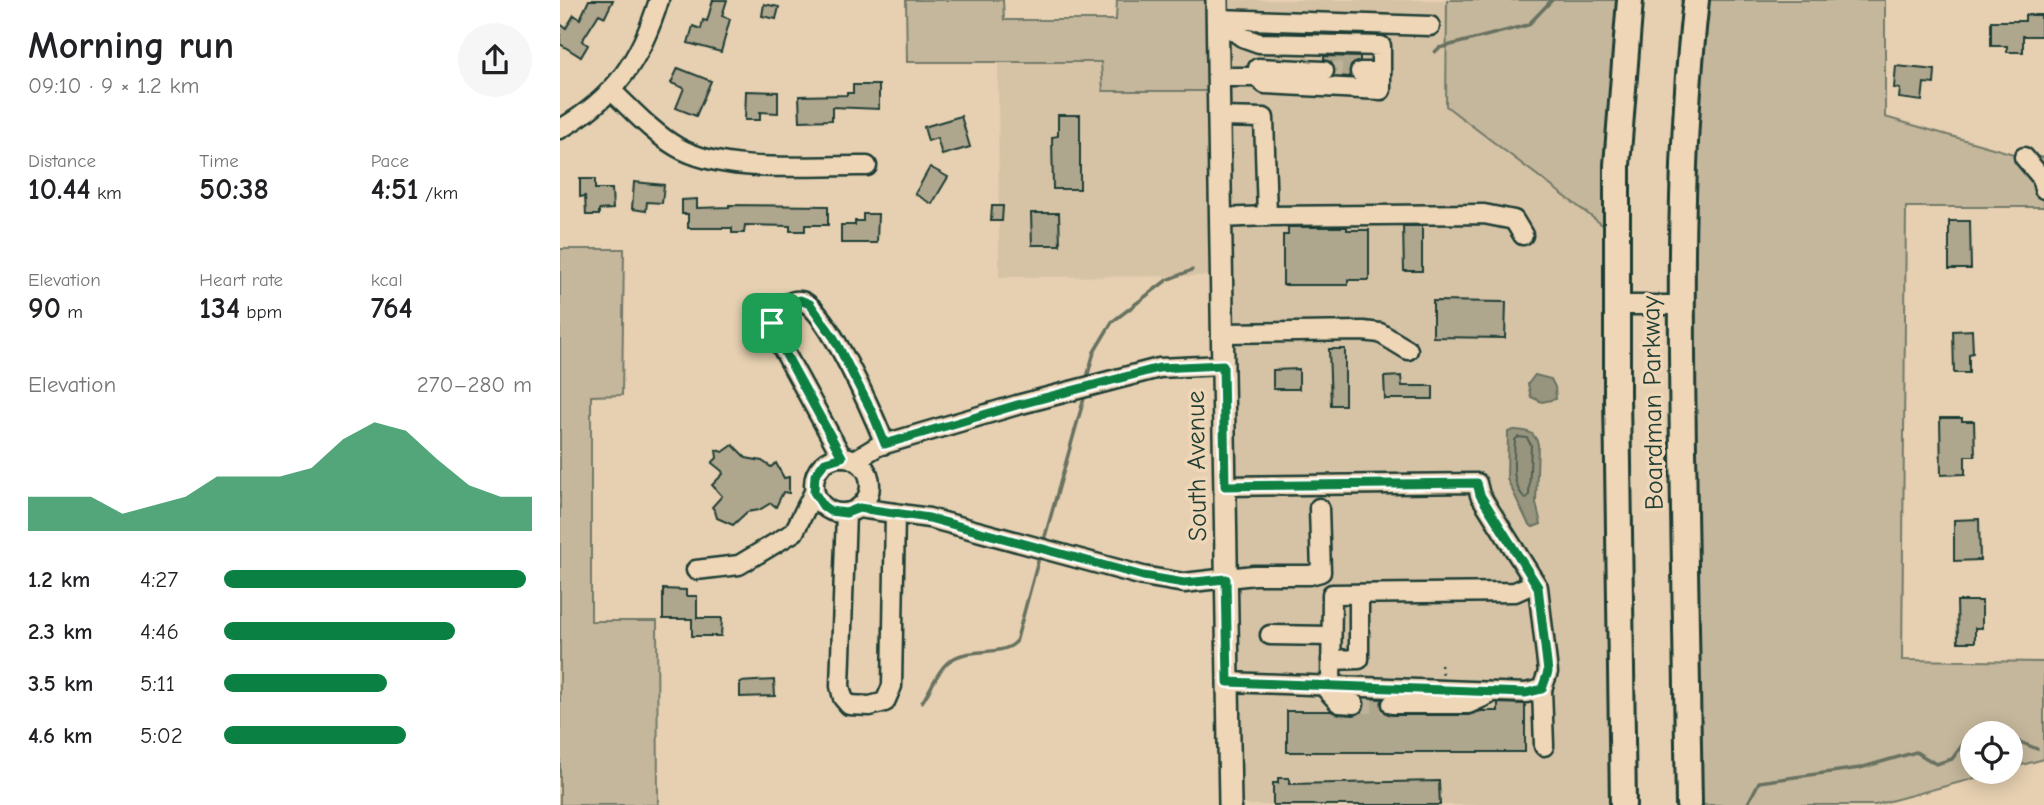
<!DOCTYPE html>
<html lang="en">
<head>
<meta charset="utf-8">
<style>
	:root { --surface:#fff; --page:#f6f6f6; --text:#202124; --muted:#757577; --accent:#0b8043 }
	body { margin:0; font-family:"Comic Neue",sans-serif; background:var(--page); color:var(--text); height:100vh; display:flex; flex-direction:column; font-size:26px; white-space:nowrap }
	* { box-sizing:border-box; margin:0 }
	p { font-size:23px; color:var(--muted) }
	.icon { flex:none; width:38px; height:38px; fill:none; stroke:currentColor; stroke-width:2; stroke-linecap:round; stroke-linejoin:round }
	.map { position:relative; flex:1; overflow:hidden }
	.side { display:flex; flex-direction:column; background:var(--surface); width:560px }
	.side>* { flex:none }
	.fabs { position:absolute; left:1400px; top:721px; display:grid; gap:14px }
	.fabs a { display:grid; place-items:center; width:63px; height:63px; border-radius:50%; background:var(--surface); box-shadow:0 4px 18px #0003; font-size:35px }
	.pin { position:absolute; display:grid; place-items:center; width:60px; height:60px; color:#fff; margin:-30px; border-radius:14px; box-shadow:0 4px 10px #0006 }
	.round { display:grid; place-items:center; flex:none; width:74px; height:74px; border-radius:37px; background:var(--page) }
	.headline { display:flex; align-items:center; justify-content:space-between; height:119px; padding:0 28px }
	h1 { font-size:38px; font-weight:600; line-height:52px }
	.figures { display:grid; grid-template-columns:repeat(3,1fr); gap:10px; height:119px; padding:7px 28px }
	.figures div { display:grid; align-content:center }
	.figures b { font-size:30px; font-weight:600 }
	.figures small { font-size:19px; font-weight:400 }
	.figures p { font-size:19px }
	.chart { height:196px; padding:14px 28px }
	.chart p { display:flex; justify-content:space-between }
	.chart svg { width:100%; height:126px; margin-top:7px; fill:var(--accent); opacity:.7 }
	ul { padding:0 28px; list-style:none; font-size:23px }
	li { display:grid; grid-template-columns:112px 84px 1fr; align-items:center; height:52px }
	li i { height:18px; border-radius:9px; background:var(--accent) }
	main { display:flex; flex:1; min-height:0 }
	.map>svg:first-child { display:block }
	.built { fill:#d6c3a6 }
	.green { fill:#c5b79c; stroke:#727a68; stroke-width:2 }
	.water { fill:#98957f; stroke:#687261; stroke-width:2 }
	.lines { fill:none; stroke-linecap:round; stroke-linejoin:round }
	.shore { stroke:#4f6052; stroke-width:2 }
	.stream { stroke:#687261; stroke-width:3.5 }
	.building { fill:#afa68e; stroke:#1f3d34; stroke-width:2 }
	.minor-tunnel { stroke:#beb398; stroke-width:18; stroke-dasharray:18 9; stroke-linecap:butt }
	.minor-casing { stroke:#1f3d34; stroke-width:23 }
	.major-casing { stroke:#1f3d34; stroke-width:26 }
	.highway-casing { stroke:#1f3d34; stroke-width:30 }
	.path { stroke:#1f3d34; stroke-width:2.5; stroke-dasharray:2 5; stroke-linecap:butt }
	.minor { stroke:#eed6b6; stroke-width:18 }
	.major { stroke:#eed6b6; stroke-width:21 }
	.highway { stroke:#eed6b6; stroke-width:24 }
	.route-casing { stroke:#fff; stroke-width:14 }
	.route { stroke:#0b8043; stroke-width:9 }
	.labels { text-anchor:middle; dominant-baseline:central; stroke-width:7; stroke-linejoin:round; paint-order:stroke }
	.street-label { font-size:26px; fill:#1f3d34; stroke:#eed6b6 }
</style>
</head>
<body>
<main>
<section class="side">
<div class="headline"><div><h1>Morning run</h1><p>09:10 · 9 × 1.2 km</p></div><a class="round"><svg class="icon" aria-label="share" viewBox="0 0 24 24"><path d="M12 15V3M7 8l5-5 5 5M5 13v7h14v-7"/></svg></a></div>
<div class="figures">
<div><p>Distance</p><b>10.44<small> km</small></b></div>
<div><p>Time</p><b>50:38</b></div>
<div><p>Pace</p><b>4:51<small> /km</small></b></div>
</div>
<div class="figures">
<div><p>Elevation</p><b>90<small> m</small></b></div>
<div><p>Heart rate</p><b>134<small> bpm</small></b></div>
<div><p>kcal</p><b>764</b></div>
</div>
<div class="chart"><p><span>Elevation</span>270–280 m</p>
<svg viewBox="0 0 160 44" preserveAspectRatio="none"><path d="M0 44V32L10 32L20 32L30 38L40 35L50 32L60 25L70 25L80 25L90 22L100 12L110 6L120 9L130 19L140 28L150 32L160 32V44z"/></svg>
</div>
<ul>
<li><b>1.2 km</b>4:27<i style="width:98%"></i></li>
<li><b>2.3 km</b>4:46<i style="width:75%"></i></li>
<li><b>3.5 km</b>5:11<i style="width:53%"></i></li>
<li><b>4.6 km</b>5:02<i style="width:59%"></i></li>
</ul>
</section>
<div class="map">
<svg width="1484" height="805" viewBox="0 0 1484 805">
	<rect width="100%" height="100%" fill="#e6d0b1"/>
	<filter id="ink" filterUnits="userSpaceOnUse"><feTurbulence type="fractalNoise" baseFrequency=".0143" numOctaves="2"/><feDisplacementMap in="SourceGraphic" scale="14" xChannelSelector="R" yChannelSelector="G"/><feConvolveMatrix kernelMatrix="1 2 1 2 8 2 1 2 1" color-interpolation-filters="sRGB"/></filter>
	<g filter="url(#ink)">
		<polygon class="built" points="657,0 887,0 886,106 1057,236 1063,805 670,805 661,276 439,277 438,62 542,62 543,91"/>
		<g class="green">
			<polygon points="346,0 443,0 444,20 556,20 557,0 657,0 658,91 543,91 541,62 347,62"/>
			<polygon points="887,0 1070,0 1057,236 886,106"/>
			<polygon points="1136,0 1325,0 1325,117 1464,157 1484,157 1484,207 1346,207 1342,660 1484,662 1484,759 1451,768 1451,733 1412,733 1412,772 1438,772 1315,805 1129,805"/>
			<polygon points="0,249 64,249 62,395 31,396 31,621 97,621 98,805 0,805"/>
		</g>
		<g class="water">
			<polygon points="975,375 991,379 995,387 996,399 982,402 971,397 968,384"/>
			<path d="M954,430C967,431 974,431 978,444L976,503L981,524L973,527L968,523L947,479L948,432Z"/>
		</g>
		<g class="lines">
			<path class="shore" d="M958,437L967,438L971,445L969,495L966,499C950,486 954,459 955,440Z"/>
			<g class="stream">
				<polyline points="875,52 879,48 968,25 992,0"/>
				<polyline points="526,381 534,352 552,322 607,280 632,270"/>
				<polyline points="484,540 525,395"/>
				<path d="M362,702C371,690 376,673 387,663C407,645 440,658 456,642L480,554"/>
				<polyline points="1451,746 1460,742 1477,749"/>
				<polyline points="1187,805 1199,782 1300,768 1356,752 1376,764 1392,759 1403,744 1412,744"/>
			</g>
		</g>
		<g class="building">
			<polygon points="29,0 53,0 45,17 39,14 22,41 28,45 21,57 0,44 0,24 6,28 14,15 20,19"/>
			<polygon points="153,0 167,0 162,16 170,19 161,52 128,43 133,26 141,29 143,20 147,21"/>
			<polygon points="204,4 219,7 216,19 202,16"/>
			<polygon points="1465,15 1481,15 1481,36 1463,36 1463,52 1447,52 1447,46 1431,46 1431,21 1465,21"/>
			<polygon points="764,56 800,57 800,61 791,66 790,77 774,76 774,66 771,62 764,60"/>
			<polygon points="1336,66 1375,70 1374,84 1364,83 1362,101 1339,98 1340,89 1334,88"/>
			<polygon points="118,68 151,81 136,116 116,108 124,88 111,83"/>
			<polygon points="293,85 319,85 319,109 272,107 272,120 240,121 239,96 287,95 287,93 293,93"/>
			<polygon points="186,91 218,92 218,113 200,112 200,120 185,120"/>
			<polygon points="498,115 520,115 520,189 493,189 492,137 498,136"/>
			<polygon points="401,116 410,147 382,155 377,138 368,141 364,127"/>
			<polygon points="370,167 388,177 372,204 355,194"/>
			<polygon points="20,179 35,179 35,189 52,189 53,209 39,210 39,215 26,215 25,196 20,197"/>
			<polygon points="74,182 104,185 102,203 87,202 86,211 72,209"/>
			<polygon points="137,199 137,208 169,207 169,205 268,206 268,225 245,225 245,231 230,231 230,226 185,225 184,233 172,233 172,228 128,228 128,214 122,214 122,200"/>
			<polygon points="432,206 443,206 442,221 431,221"/>
			<polygon points="471,213 499,213 500,245 472,245"/>
			<polygon points="303,214 318,214 317,243 281,243 281,225 295,225 295,221 303,221"/>
			<polygon points="1389,221 1410,221 1411,269 1389,269"/>
			<polygon points="843,226 862,226 862,271 844,271"/>
			<polygon points="728,227 787,227 787,230 809,230 809,280 788,280 788,285 723,285 723,235 728,235"/>
			<polygon points="873,301 946,302 945,338 873,337"/>
			<polygon points="1412,330 1413,353 1409,354 1409,373 1394,373 1393,331"/>
			<polygon points="769,349 785,349 785,405 771,405"/>
			<polygon points="739,369 739,389 713,389 713,370"/>
			<polygon points="841,376 842,386 873,386 873,399 825,399 824,377"/>
			<polygon points="1380,418 1402,418 1402,421 1414,421 1415,456 1405,456 1405,474 1381,475"/>
			<polygon points="173,445 186,458 202,461 211,467 216,463 224,478 229,477 229,493 223,492 216,507 211,503 199,510 187,512 173,525 157,518 155,511 152,507 162,496 152,485 163,474 162,471 152,463 157,458 156,450 163,452"/>
			<polygon points="1419,519 1420,560 1394,561 1394,520"/>
			<polygon points="103,589 126,590 126,596 137,596 137,618 162,618 161,636 132,636 132,619 103,619"/>
			<polygon points="1397,601 1422,601 1422,628 1415,628 1415,642 1398,642"/>
			<polygon points="214,680 215,696 180,697 180,682"/>
			<polygon points="804,698 822,699 823,710 832,715 908,715 921,711 938,711 938,703 965,704 965,752 727,752 727,711 771,711 778,714 794,715 804,710"/>
			<polygon points="718,778 729,778 729,784 879,781 880,805 713,805 713,783 718,783"/>
		</g>
		<g class="lines">
			<g class="minor-tunnel">
				<polyline points="764,71 800,72"/>
				<polyline points="794,704 832,704"/>
			</g>
			<g class="minor-casing">
				<g id="minor">
					<polyline points="657,19 682,37 699,43 821,46 821,90 705,84 697,77"/>
					<polyline points="657,19 870,26"/>
					<polyline points="698,68 764,71"/>
					<polyline points="800,72 821,72"/>
					<polyline points="658,77 707,77"/>
					<path d="M52,91C72,110 93,133 117,147C166,175 250,165 307,166"/>
					<polyline points="658,117 704,118 707,216 660,218"/>
					<path d="M0,129C55,98 81,59 99,0"/>
					<polyline points="1464,157 1481,177 1484,189"/>
					<polyline points="707,216 924,214 954,220 963,235"/>
					<polyline points="1057,305 1121,305"/>
					<polyline points="662,333 803,331 820,333 848,350"/>
					<circle cx="282" cy="485" r="28"/>
					<path d="M282,457L212,329L214,316C221,308 230,299 241,301C266,305 315,419 325,444"/>
					<polyline points="295,460 318,446 457,405 599,368 663,365"/>
					<polyline points="665,486 917,483 920,495 978,587 988,672 982,689 966,693 668,682"/>
					<polyline points="299,508 369,518 583,576 624,583 694,575 750,575 761,572 759,508"/>
					<polyline points="286,513 280,686 283,698 289,705 310,706 325,702 332,686 335,513"/>
					<polyline points="136,570 179,565 234,532 254,492"/>
					<polyline points="710,635 771,636"/>
					<polyline points="771,660 799,659 799,594"/>
					<polyline points="982,689 984,746"/>
					<polyline points="767,690 779,703 794,704"/>
					<polyline points="778,693 771,687 772,594 955,592 975,583"/>
					<polyline points="832,704 908,704 928,695"/>
				</g>
			</g>
			<g class="major-casing">
				<polyline id="major" points="657,0 670,805"/>
			</g>
			<g class="highway-casing">
				<g id="highway">
					<polyline points="1063,805 1057,395 1057,165 1070,0"/>
					<path d="M1129,805C1127,687 1125,568 1123,450C1121,300 1119,150 1136,0"/>
				</g>
			</g>
			<polyline class="path" points="881,665 883,675"/>
			<use href="#minor" class="minor"/>
			<use href="#major" class="major"/>
			<use href="#highway" class="highway"/>
		</g>
	</g>
	<g class="lines" filter="url(#ink)">
		<g class="route-casing">
			<path id="route" d="M240,300L250,304L274,338L312,412L325,444L457,405L599,368L663,365L665,486L917,483L920,495L978,587L988,672L982,689L966,693L668,682L666,579L624,583L583,576L369,518L299,508L286,513L270,511L263,506L254,492L255,475L265,462L282,457L212,329C212,311 224,304 240,300Z"/>
		</g>
		<use href="#route" class="route"/>
	</g>
	<g class="labels">
		<g class="street-label">
			<text transform="translate(1093 403) rotate(-91)">Boardman Parkway</text>
			<text transform="translate(637 466) rotate(-91)">South Avenue</text>
		</g>
	</g>
</svg>
<div class="fabs">
<a><svg class="icon" aria-label="locate" viewBox="0 0 24 24"><circle cx="12" cy="12" r="6"/><path d="M12 2v4M12 18v4M2 12h4M18 12h4"/></svg></a>
</div>
<div class="pin" style="left:212px;top:323px;background:#1e9e55"><svg class="icon" aria-label="arrive" viewBox="0 0 24 24"><path d="M6 21V4h12l-3 4 3 4H6"/></svg></div>
</div>
</main>
</body>
</html>
